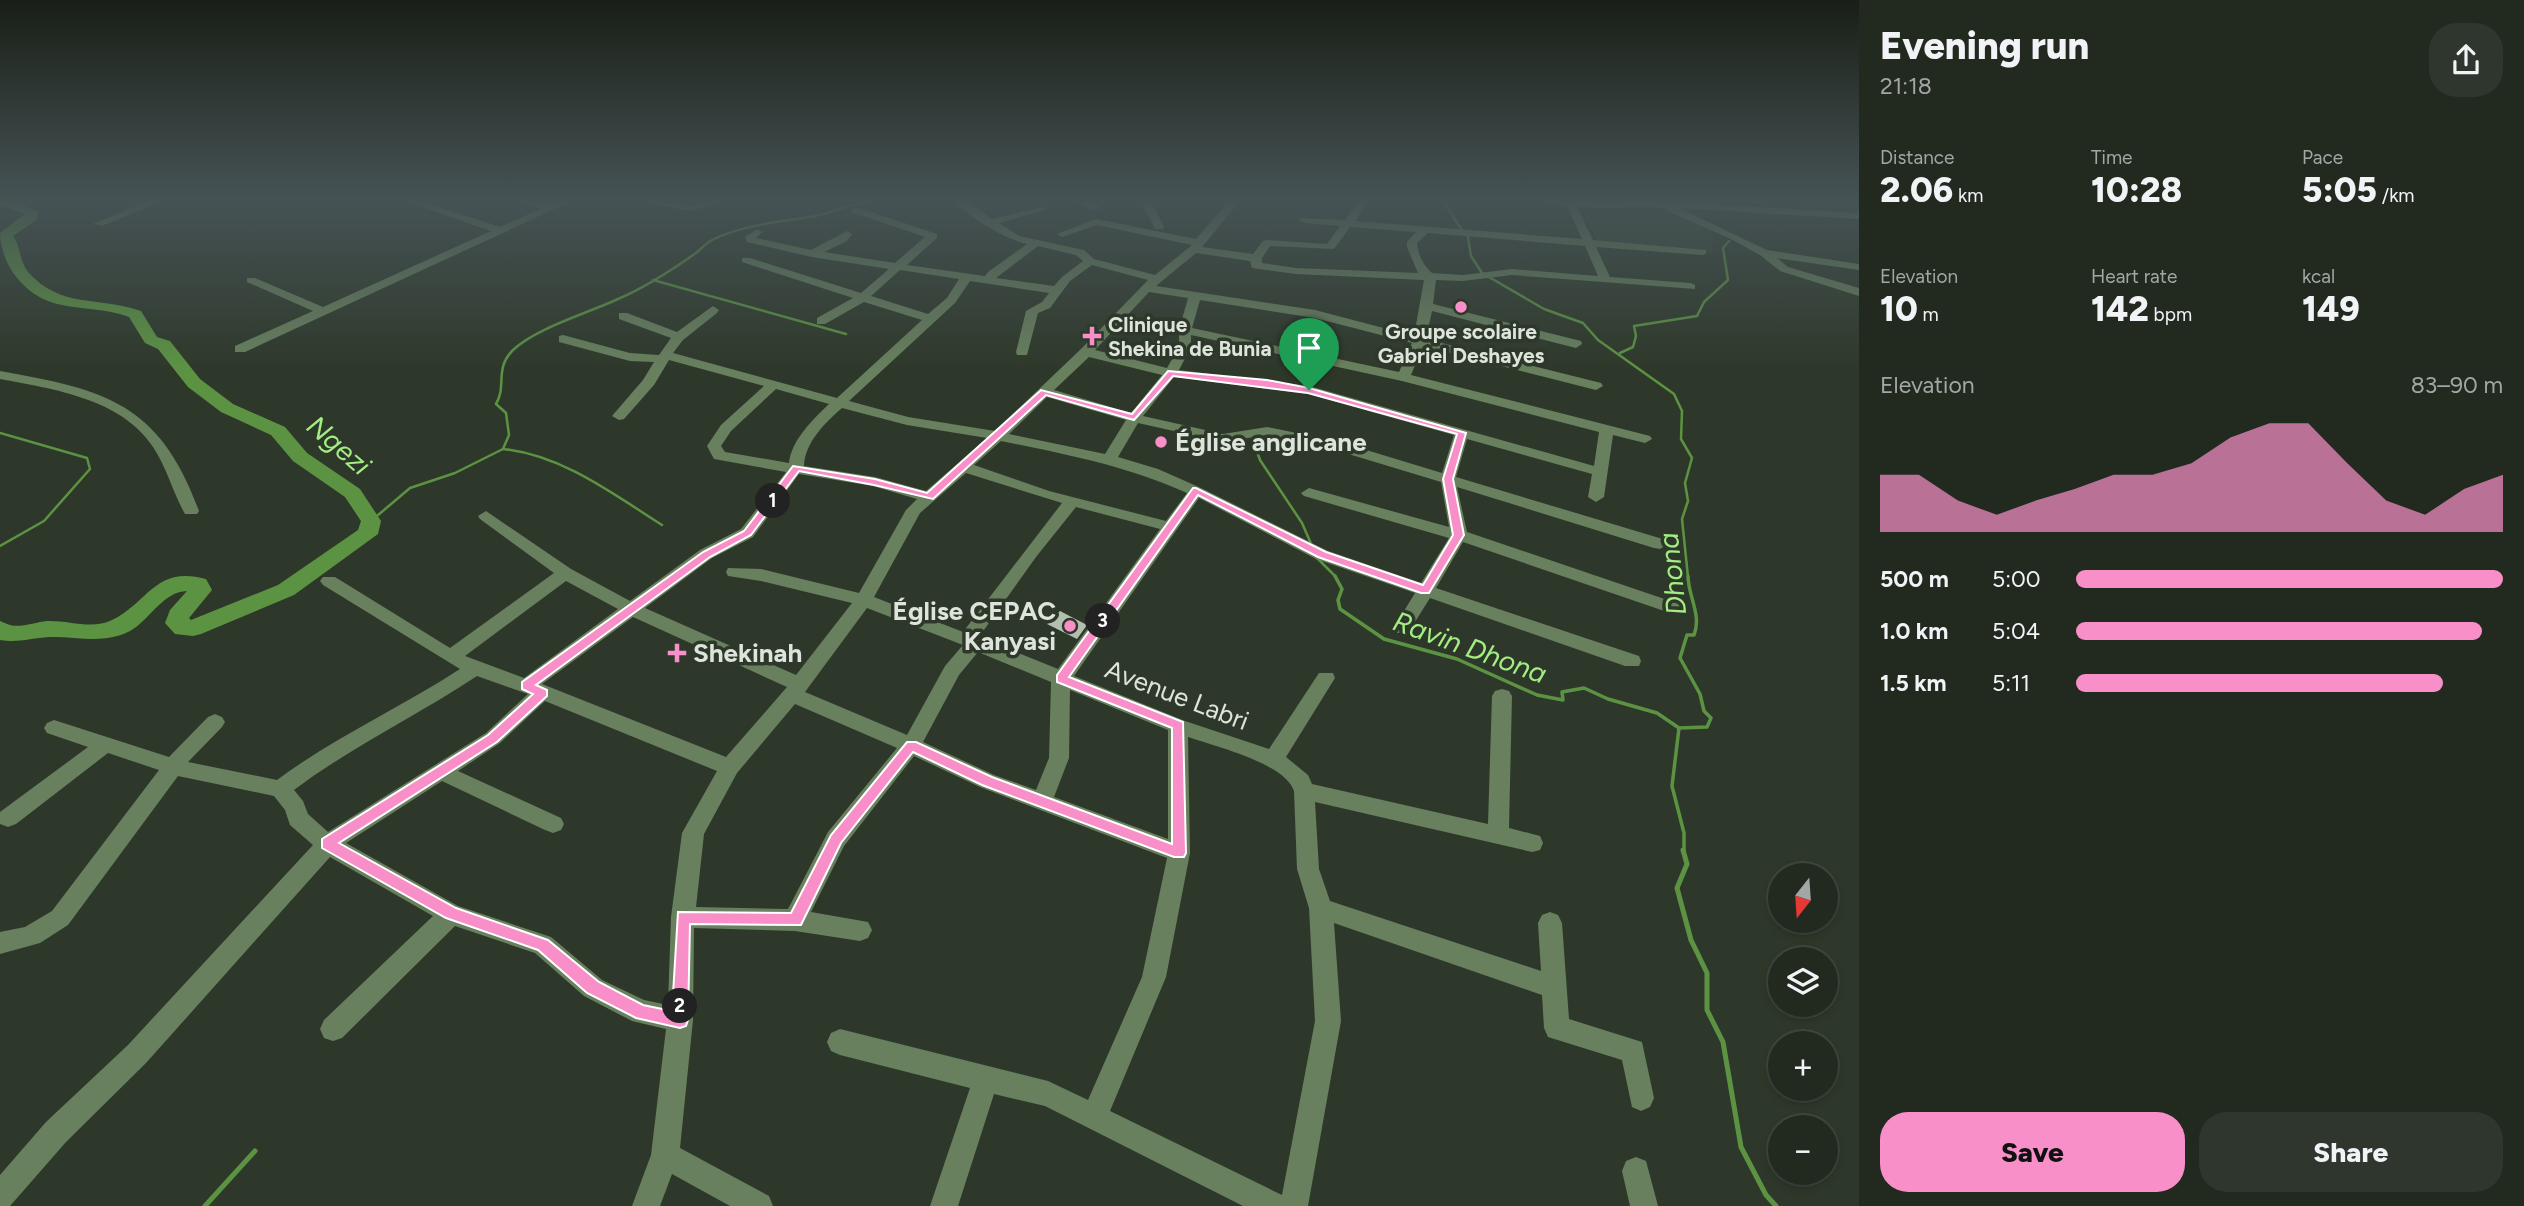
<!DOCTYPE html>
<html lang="en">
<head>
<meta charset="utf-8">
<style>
	:root { --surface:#222a20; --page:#2e362d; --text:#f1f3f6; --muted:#a2a7a5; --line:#3f463e; --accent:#f98fc9 }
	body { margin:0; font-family:Figtree,sans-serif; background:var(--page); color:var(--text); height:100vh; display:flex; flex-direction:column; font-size:26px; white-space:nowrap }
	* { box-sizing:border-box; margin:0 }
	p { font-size:23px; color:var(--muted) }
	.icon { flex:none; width:38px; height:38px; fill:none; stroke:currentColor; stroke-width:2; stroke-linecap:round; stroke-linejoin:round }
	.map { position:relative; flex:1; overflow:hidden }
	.sheet { display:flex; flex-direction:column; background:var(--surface); width:665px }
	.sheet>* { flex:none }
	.needle { width:46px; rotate:197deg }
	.controls { position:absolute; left:1768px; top:863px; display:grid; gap:14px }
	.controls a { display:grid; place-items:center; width:70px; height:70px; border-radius:50%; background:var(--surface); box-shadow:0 4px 10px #0003,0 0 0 2px var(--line); font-size:35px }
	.pin { position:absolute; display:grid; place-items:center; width:60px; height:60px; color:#fff; margin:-72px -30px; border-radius:50% 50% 50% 0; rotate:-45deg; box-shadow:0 0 7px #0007 }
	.pin .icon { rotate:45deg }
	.km { position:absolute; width:35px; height:35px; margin:-18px; border-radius:50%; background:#222; color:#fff; font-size:19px; line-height:35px; text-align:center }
	.round { display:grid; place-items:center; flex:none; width:74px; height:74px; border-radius:28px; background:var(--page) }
	.head { display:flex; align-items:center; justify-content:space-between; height:119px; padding:0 21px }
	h1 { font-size:38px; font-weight:800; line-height:52px }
	.figures { display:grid; grid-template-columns:repeat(3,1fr); gap:10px; height:119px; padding:7px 21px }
	.figures div { display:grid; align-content:center }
	.figures b { font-size:35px; font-weight:800 }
	.figures small { font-size:19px; font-weight:400 }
	.figures p { font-size:19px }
	.chart { height:196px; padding:14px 21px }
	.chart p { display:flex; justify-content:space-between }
	.chart svg { width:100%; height:126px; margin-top:7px; fill:var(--accent); opacity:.7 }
	.cta { display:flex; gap:14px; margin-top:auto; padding:14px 21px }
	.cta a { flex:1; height:80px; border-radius:28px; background:var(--accent); color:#111; font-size:28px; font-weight:800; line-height:80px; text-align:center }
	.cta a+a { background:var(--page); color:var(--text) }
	ul { padding:0 21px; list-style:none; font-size:23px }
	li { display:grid; grid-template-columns:112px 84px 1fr; align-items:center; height:52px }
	li i { height:18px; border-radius:9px; background:var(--accent) }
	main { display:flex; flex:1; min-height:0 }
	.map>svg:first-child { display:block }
	.built { fill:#34422f }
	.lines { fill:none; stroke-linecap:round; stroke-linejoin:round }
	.stream-far2 { stroke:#5c9343; stroke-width:2.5 }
	.stream-far1 { stroke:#5c9343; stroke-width:3.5 }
	.stream { stroke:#5c9343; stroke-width:5 }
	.river { fill:#5c9343; fill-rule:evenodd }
	.building { fill:#b3bfae }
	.minor { fill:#68805e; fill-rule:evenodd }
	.route { fill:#f98fc9; stroke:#fff; stroke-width:2; fill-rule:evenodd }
	.poi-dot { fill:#f98fc9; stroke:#2e382a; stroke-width:2.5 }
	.labels { text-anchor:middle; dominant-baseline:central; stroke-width:7; stroke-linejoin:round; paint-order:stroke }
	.far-poi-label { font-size:21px; font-weight:bold; fill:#dde4db; stroke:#2e382a; text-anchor:start }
	.poi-label { font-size:26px; font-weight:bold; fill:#dde4db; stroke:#2e382a; text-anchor:start }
	.street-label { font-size:26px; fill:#dde4db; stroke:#2e382a }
	.water-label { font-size:28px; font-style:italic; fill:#a3ed82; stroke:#2e382a }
</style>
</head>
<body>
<main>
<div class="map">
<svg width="1859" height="1206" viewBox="0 0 1859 1206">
	<rect width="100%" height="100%" fill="#2e382a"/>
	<g class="built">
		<polygon points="1755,201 1859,201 1859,213 1820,209"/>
		<polygon points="1590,213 1690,219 1713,234 1712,253 1604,245 1598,243 1585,215"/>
	</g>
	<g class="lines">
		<g class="stream-far2">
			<polyline points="1445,204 1463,232"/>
			<polyline points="1468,237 1471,256 1482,273 1544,309 1583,323 1598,340 1674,394 1682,411 1681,439 1692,458 1685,483 1688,501 1682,519 1688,577"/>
			<polyline points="653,280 846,334"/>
			<polyline points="1620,353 1633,347 1636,336 1634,326 1697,316 1704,302 1728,280 1723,248 1729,241"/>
			<polyline points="0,433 87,458 90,469 44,521 0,546"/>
			<path d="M503,449C562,455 613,494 662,525"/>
			<polyline points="1256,449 1260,460 1302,523 1312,546"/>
			<path d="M371,521L410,488L455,473L503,449L509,435L506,413L496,404C507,386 494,369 513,350C536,328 588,313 618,299C644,288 672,270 696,253C701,249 706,243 712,240C742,225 779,222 810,217C832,214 850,203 872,201"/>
			<polyline points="1316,557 1336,577"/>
		</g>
		<g class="stream-far1">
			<polyline points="1335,576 1342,589 1338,600 1340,609 1384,639 1457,659 1537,695 1563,700 1562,692 1584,688 1608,699 1657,713 1679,728"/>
			<path d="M1684,852V833L1672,786L1679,728L1707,727L1711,718L1704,711L1700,694L1680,658L1687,635H1694C1702,615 1688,596 1688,576"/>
		</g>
		<g class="stream">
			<polyline points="1683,850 1687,864 1677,888 1691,940 1707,973 1707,1010 1723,1042 1741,1147 1766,1195 1776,1206"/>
			<polyline points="205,1206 255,1151"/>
		</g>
		<path class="river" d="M0,201H14L39,212L36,220L13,236C21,246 19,261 28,272C61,309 98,296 141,311L157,337L170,341L200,379L233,404L285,427L307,453L360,489L381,521L378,534L294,595L201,634L193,636L175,634L165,623L170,610L187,591C162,592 150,620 130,631C102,645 78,636 49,637C32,638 17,643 0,640V621C3,622 6,624 10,625C21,628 36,622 47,621C68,620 92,630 112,620C148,603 155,565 206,579L212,590L189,618L191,620L278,585L358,530L361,521L345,497L293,461L271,435L221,412L188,387L158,349L145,343L129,317C84,301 47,318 14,274C6,263 0,246 0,233L25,214L0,205Z"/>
	</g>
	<polygon class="building" points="1060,611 1087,625 1077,639 1047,624"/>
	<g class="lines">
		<g class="minor">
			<polygon points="148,201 163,201 102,226 93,224"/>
			<polygon points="405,201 421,201 500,227 540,209 520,201 537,201 549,205 558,201 572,201 245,352 235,352 235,346 313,311 247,282 247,278 255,278 323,307 491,231"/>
			<polygon points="641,201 691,205 722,201 691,211"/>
			<path d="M953,201H966L992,219L1046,206V210L999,223L1019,236L1084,250L1094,259L1155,275L1192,245L1097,225L1062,237L1057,234L1096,219L1196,239L1229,201H1240L1202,247L1253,254L1263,241L1267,240L1327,244L1340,226L1304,223L1299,220L1300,218L1345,220L1359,201H1369L1355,221L1582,239L1567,206L1535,201H1662L1859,213V219L1679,208L1767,250L1859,264V270L1777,258L1788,267L1859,288V296L1780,271L1760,255L1731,239L1667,211V208C1637,206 1607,209 1577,207L1593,240L1706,250V254L1702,255L1596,247L1610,277L1691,283L1695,285V289L1512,275L1463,281L1436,280L1433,304L1581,341L1582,344L1576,348L1432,311L1426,339L1601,383L1603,386L1596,390L1423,346L1411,375L1650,436L1652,439L1645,443L1613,435L1604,497L1596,502L1588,497L1592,474L1467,439L1456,477L1666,540L1668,544L1660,549L1654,548L1457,487L1467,532L1685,606L1688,610L1685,614H1673L1463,542L1436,588L1639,656L1641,661L1639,666H1625L1430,598L1408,633H1396L1393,629L1415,593L1316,559L1199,498L1074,676L1185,721L1269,749L1319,673H1333L1335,678L1286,757L1308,775L1312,784L1488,824L1492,696L1495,691L1502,689L1509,691L1512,696L1509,828L1540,836L1543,843L1540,850L1532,852L1315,802L1319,869L1330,901L1541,971L1538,923L1542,915L1550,912L1558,915L1562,923L1569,1019L1642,1042L1654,1098L1650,1107L1641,1111L1632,1107L1622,1060L1548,1037L1544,1028L1542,995L1334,923L1341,1021L1308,1206H1243L1045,1106L994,1094L958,1206H930L970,1088L840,1055L831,1051L827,1042L831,1033L840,1029L1048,1081L1088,1100L1142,977L1167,858L980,787L914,756L844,846L811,912L868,922L872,930L868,938L860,941L795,931L694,928L693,1020L680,1148L769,1196L773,1206H730L672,1174L660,1206H632L651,1155L666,1029L632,1021L584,996L535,953L455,926L342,1038L333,1041L324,1038L320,1029L324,1020L433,916L330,857L146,1063L66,1142L10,1206H0V1175L46,1122L128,1045L313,845L290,825L285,810L274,796L178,776L68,925L40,943L0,954V932L25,927L52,911L159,770L108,753L16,824L8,827L0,824V812L88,747L47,733L44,728L47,723L54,720L169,757L208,717L215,714L222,717L225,722L222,727L188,762L277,780C335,737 400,708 460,669L323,585L320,581L323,577H335L450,648L554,573L480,519L478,516L486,511L571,569L630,601L700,550L741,529L786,472L714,459L707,446L721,425L764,386L669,360L654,385L624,419L619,420L612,416L643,380L654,362L630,361L559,342V336L563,335L630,353L659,355L671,338L619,319V313H627L677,332L713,306L719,310L717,313L683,340L673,353L837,398L922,320L864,302L825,324H817V318L853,298L742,262V258H750L861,293L889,269L812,257L747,242L745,237L757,229L762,232L756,238L811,250L847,231L852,234L847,241L824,252L895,263L925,237L852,212L851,210L856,207L937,234V238L907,265L985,276L988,272L1027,244C1002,238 973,219 953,201ZM1350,227L1416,232L1407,242V247L1418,273L1296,268L1262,263V258L1270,246L1334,249ZM1428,233L1585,246L1598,276L1512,269L1463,275L1432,273C1423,265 1418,255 1417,243ZM1038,246L1076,255L1083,261L1062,277L1054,286L996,278ZM1196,253L1250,261L1252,268L1296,274L1424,280L1414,336L1315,310L1156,286ZM1092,265L1148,280L1081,349L995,431L908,417L849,401L955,303L970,281L1049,293L1042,302L1026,311L1016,352L1017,355H1027L1038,313L1050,308L1070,281ZM900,270L959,279L947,298L928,314L871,296ZM1149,292L1188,298L1179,330V347L1167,368L1095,350ZM1200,300L1315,318L1412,343L1399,372L1192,328ZM1191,335L1402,381L1599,432L1594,466L1309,386L1179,370L1191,347ZM1089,357L1162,375L1131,413L1054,390ZM1174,377L1308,394L1454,435L1442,473L1340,442L1267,427L1223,434L1143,416ZM776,389L829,404C813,419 791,441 789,463L725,452L721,446L731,431ZM1047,397L1126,420L1105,454L1009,434ZM842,408L907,425L987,438L926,491L875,477L804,466C805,442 825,423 842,408ZM1138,423L1223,442L1267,435L1332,449L1441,482L1449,527L1309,488L1301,493L1304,496L1449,538L1421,583L1328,551L1201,488L1158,469L1118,457ZM1001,441C1065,454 1127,466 1187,493L1166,521L1049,491L974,465ZM966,473L1062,503L963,632L874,597L920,513ZM799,474L873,486L917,499L906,510L859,593L761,569L728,568L726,572L728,576L761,581L852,603L796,675L645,608L712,558L753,537ZM1076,507L1160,529L1058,669L979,637L1036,557ZM566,581L618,609L524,678L465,656ZM867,608L963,645L945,666L907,735L805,692ZM633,617L787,687L726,757L542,684ZM978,652L1051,682L1049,758L1036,790L994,775L923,742L959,675ZM477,676L528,694L486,733L328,832L308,814L303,801L294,790C351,747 417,716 477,676ZM1070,690L1168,730V839L1054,797L1069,758ZM545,701L717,771L682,833L671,917L668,1005L644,1000L602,980L551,937L458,906L346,843L442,781L545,830L553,833L561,830L564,824L561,818L458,771L500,743ZM795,704L897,748L828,832L788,909L696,907L704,834L737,773ZM1188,737C1214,746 1285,763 1294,791L1297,869L1309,908L1315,1021L1282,1195L1110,1111L1166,977L1190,853Z"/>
			<polygon points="1076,201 1090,201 1101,208 1092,210"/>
			<polygon points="1141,201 1151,201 1164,227 1163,229 1155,229"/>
			<path d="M0,371C105,390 159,402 199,511L197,514H185C173,493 167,468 153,447C121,398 52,389 0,379Z"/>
			<polygon points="1636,1157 1646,1161 1658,1206 1630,1206 1622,1171 1626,1161"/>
		</g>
	</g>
	<linearGradient id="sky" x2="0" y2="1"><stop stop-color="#191f17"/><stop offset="0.54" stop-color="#465355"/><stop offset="1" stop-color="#465355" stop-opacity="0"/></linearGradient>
	<rect width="1859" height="370" fill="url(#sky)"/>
	<path class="route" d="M1168,371L1267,380L1309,388L1466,433L1453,479L1464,535L1429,593H1421L1318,557L1198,495L1069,677L1183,722L1186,853L1184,857H1174L982,785L913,752L841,843L801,925L690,924L688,1020L686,1026L680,1028L636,1018L587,993L538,950L446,918L322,848V839L488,735L533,694L522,689V682L703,552L744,531L793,466L875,479L927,493L1041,390L1132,414ZM1173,376L1308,393L1457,434L1443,479L1453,535L1423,585L1326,552L1196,488H1193L1057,675V682L1172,728V844L992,777L916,742H907L831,835L791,913L678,912L672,1011L643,1005L599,982L548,940L456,908L339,843L497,742L547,696V690L536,685L710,557L751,535L799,471L874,485L933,499L1046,395L1134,420Z"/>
	<g class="poi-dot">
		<circle cx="1461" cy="307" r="7"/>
		<path d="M1088.5 325.5h7v7h7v7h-7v7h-7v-7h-7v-7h7z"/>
		<circle cx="1161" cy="442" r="7"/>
		<circle cx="1070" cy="626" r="7"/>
		<path d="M673.5 642.5h7v7h7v7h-7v7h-7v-7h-7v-7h7z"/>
	</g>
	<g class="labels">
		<g class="far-poi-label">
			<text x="1108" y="324">Clinique<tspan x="1108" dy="24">Shekina de Bunia</tspan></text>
			<text x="1461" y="331" text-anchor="middle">Groupe scolaire<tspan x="1461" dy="24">Gabriel Deshayes</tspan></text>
		</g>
		<g class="poi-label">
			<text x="1175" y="442">Église anglicane</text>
			<text x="1056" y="611" text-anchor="end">Église CEPAC<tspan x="1056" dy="30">Kanyasi</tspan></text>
			<text x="693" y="653">Shekinah</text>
		</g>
		<g class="street-label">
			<text transform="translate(1177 695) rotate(21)">Avenue Labri</text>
		</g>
		<g class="water-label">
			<text transform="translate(339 445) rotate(41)">Ngezi</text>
			<text transform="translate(1672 574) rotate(-96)">Dhona</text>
			<text transform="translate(1470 647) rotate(20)">Ravin Dhona</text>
		</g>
	</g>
</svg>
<div class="controls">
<a><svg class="needle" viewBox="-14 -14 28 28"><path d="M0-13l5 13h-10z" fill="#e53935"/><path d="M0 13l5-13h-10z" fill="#a2a7a5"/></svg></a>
<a><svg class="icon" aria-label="layers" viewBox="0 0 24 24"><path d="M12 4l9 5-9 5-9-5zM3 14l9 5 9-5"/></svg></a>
<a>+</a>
<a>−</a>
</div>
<div class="pin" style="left:1309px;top:390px;background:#1e9e55"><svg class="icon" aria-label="arrive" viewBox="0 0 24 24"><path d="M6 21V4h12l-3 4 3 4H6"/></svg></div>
<b class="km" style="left:773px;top:501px">1</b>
<b class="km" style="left:680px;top:1006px">2</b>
<b class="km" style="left:1103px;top:621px">3</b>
</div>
<section class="sheet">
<div class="head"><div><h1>Evening run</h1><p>21:18</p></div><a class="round"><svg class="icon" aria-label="share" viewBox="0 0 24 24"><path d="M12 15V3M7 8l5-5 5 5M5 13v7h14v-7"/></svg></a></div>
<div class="figures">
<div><p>Distance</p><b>2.06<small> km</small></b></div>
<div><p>Time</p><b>10:28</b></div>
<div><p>Pace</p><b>5:05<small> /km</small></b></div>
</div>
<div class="figures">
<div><p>Elevation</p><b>10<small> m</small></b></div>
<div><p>Heart rate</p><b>142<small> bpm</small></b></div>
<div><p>kcal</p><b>149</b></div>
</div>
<div class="chart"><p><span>Elevation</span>83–90 m</p>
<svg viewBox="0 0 160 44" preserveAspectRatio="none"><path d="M0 44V24L10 24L20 33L30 38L40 33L50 29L60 24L70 24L80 20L90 11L100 6L110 6L120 20L130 33L140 38L150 29L160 24V44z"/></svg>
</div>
<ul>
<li><b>500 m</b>5:00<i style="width:100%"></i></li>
<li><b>1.0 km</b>5:04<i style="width:95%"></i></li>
<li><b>1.5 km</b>5:11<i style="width:86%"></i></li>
</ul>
<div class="cta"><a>Save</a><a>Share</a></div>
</section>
</main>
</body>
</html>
